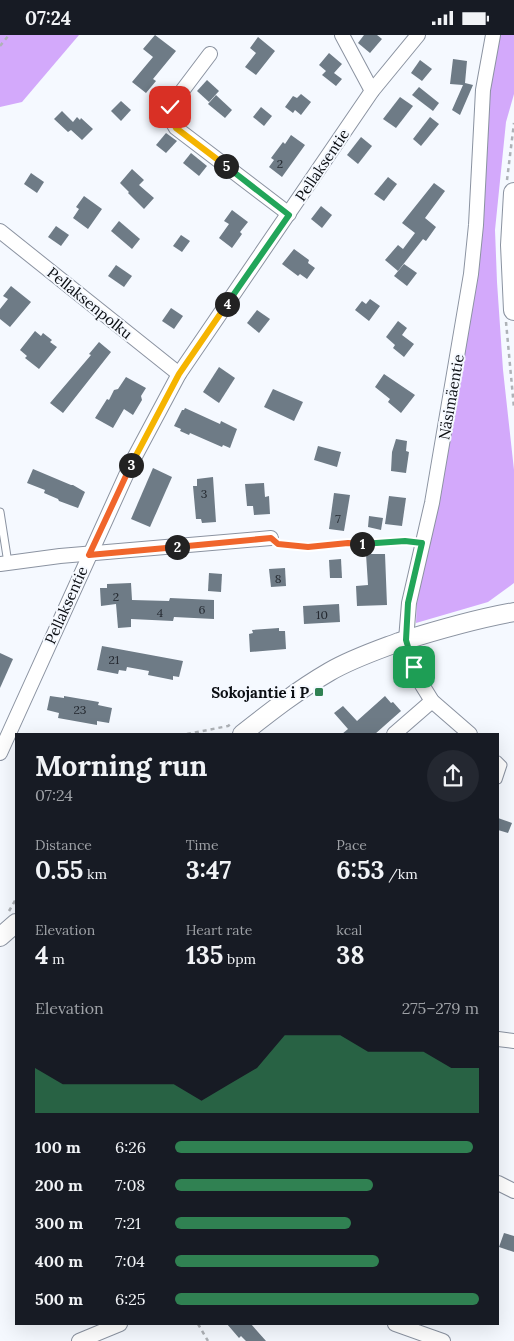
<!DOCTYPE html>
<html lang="en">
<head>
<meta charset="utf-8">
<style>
	:root { --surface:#171b24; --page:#242831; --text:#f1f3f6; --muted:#9ea1a6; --accent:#308152 }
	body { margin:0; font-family:Lora,serif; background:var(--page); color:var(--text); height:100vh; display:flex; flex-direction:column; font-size:19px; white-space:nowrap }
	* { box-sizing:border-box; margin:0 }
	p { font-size:16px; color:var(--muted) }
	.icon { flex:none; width:28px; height:28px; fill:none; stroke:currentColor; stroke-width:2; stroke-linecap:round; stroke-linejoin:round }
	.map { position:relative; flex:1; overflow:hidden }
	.details { position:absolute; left:15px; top:698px; width:484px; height:592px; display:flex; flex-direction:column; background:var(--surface); border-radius:0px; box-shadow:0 5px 20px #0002 }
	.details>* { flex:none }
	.pin { position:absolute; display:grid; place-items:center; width:42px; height:42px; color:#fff; margin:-21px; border-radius:10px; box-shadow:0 2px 8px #0006 }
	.km { position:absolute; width:25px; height:25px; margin:-12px; border-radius:50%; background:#222; color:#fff; font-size:14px; line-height:25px; text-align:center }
	.round { display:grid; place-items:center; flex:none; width:52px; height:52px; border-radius:26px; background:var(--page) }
	.summary { display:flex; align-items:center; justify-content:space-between; height:85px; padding:0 20px }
	h1 { font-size:28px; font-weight:700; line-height:38px }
	.figures { display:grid; grid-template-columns:repeat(3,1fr); gap:8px; height:85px; padding:5px 20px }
	.figures div { display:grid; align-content:center }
	.figures b { font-size:25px; font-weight:700 }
	.figures small { font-size:14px; font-weight:400 }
	.figures p { font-size:14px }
	.chart { height:140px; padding:10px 20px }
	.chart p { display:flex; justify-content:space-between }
	.chart svg { width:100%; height:90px; margin-top:5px; fill:var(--accent); opacity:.7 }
	ul { padding:0 20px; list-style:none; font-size:16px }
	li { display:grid; grid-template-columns:80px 60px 1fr; align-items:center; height:38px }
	li i { height:12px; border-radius:6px; background:var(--accent) }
	.status { display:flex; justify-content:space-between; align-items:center; height:35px; padding:0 25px; background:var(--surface); direction:ltr }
	.status svg { height:14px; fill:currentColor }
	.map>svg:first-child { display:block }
	.forest { fill:#d3a9fb }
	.building { fill:#6e7b86 }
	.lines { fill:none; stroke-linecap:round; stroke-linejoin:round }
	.service-casing { stroke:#8b93a1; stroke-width:9 }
	.minor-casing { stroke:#8b93a1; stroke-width:16 }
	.tertiary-casing { stroke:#8b93a1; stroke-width:20 }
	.secondary-casing { stroke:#8b93a1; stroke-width:22 }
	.path { stroke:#aeb2b7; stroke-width:2.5; stroke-dasharray:4 4; stroke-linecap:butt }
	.service { stroke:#fff; stroke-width:7 }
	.minor { stroke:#fff; stroke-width:14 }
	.tertiary { stroke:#fff; stroke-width:18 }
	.secondary { stroke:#fff; stroke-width:20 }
	.split-1-casing { stroke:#fff; stroke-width:10 }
	.split-2-casing { stroke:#fff; stroke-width:10 }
	.split-3-casing { stroke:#fff; stroke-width:10 }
	.split-4-casing { stroke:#fff; stroke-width:10 }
	.split-5-casing { stroke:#fff; stroke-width:10 }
	.split-6-casing { stroke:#fff; stroke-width:10 }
	.split-1 { stroke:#22a559; stroke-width:6 }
	.split-2 { stroke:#f0652b; stroke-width:6 }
	.split-3 { stroke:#f0652b; stroke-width:6 }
	.split-4 { stroke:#f5b400; stroke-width:6 }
	.split-5 { stroke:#22a559; stroke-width:6 }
	.split-6 { stroke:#f5b400; stroke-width:6 }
	.poi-dot { fill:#308152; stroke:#f5f9ff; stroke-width:2 }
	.labels { text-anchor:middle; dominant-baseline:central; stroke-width:4; stroke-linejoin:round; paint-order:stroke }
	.number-label { font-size:12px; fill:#242930 }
	.street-label { font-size:15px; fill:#0b0e13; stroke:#f5f9ff }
	.poi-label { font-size:15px; font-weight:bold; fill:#0b0e13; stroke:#f5f9ff; text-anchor:end }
</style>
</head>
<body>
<div class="status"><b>07:24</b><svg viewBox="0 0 49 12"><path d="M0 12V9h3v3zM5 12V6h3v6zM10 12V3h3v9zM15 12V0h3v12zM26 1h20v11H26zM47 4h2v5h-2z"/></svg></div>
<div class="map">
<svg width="514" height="1306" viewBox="0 0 514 1306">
	<rect width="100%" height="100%" fill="#f5f9ff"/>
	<g class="forest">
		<polygon points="0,0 79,0 22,67 0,72"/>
		<path d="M498,0H514V59L506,87L495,195L497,247L503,335L514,435V548L488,567L416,588C416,547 430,508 439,468L488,55Z"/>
	</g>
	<g class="building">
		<polygon points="155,0 176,16 153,44 156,46 146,58 132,47 153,22 143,14"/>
		<polygon points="364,0 377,0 382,4 370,18 358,8"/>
		<polygon points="258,2 275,16 256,40 245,32 256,18 250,13"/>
		<polygon points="329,18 342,29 334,38 342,44 336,51 322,40 326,36 319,30"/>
		<polygon points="453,24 467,26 465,48 473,50 460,80 452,75 463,50 450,49"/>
		<polygon points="420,25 432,34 422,46 411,38"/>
		<polygon points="207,45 219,56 209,67 197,56"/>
		<polygon points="419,52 439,68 433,76 412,60"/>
		<polygon points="301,59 311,67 301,80 295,75 293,78 285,72 293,61 297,63"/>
		<polygon points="216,60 232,75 225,83 208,69"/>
		<polygon points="400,62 413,71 396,93 383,84"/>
		<polygon points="121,66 131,75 121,86 111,76"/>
		<polygon points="261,72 272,81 264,91 253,82"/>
		<polygon points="62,76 73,87 77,82 80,85 81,83 93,94 82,105 71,95 68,97 54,84"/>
		<polygon points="430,82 439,89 421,111 413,104"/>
		<polygon points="166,98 177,106 166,118 156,110"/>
		<polygon points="291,100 305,110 282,142 269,132 274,125 271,123 283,107 285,109"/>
		<polygon points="361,102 372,111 358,129 347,120"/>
		<polygon points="191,118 207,131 199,141 183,128"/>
		<polygon points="132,134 144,145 139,150 154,163 144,174 128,158 129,157 120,148"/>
		<polygon points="31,138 44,147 37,158 24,149"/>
		<polygon points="388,142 397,149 384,166 374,159"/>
		<polygon points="434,148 445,156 425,183 436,192 426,206 423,204 398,236 385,225 398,210 403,214 415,198 402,188"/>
		<polygon points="84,161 102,174 88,194 73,183 79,174 76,172"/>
		<polygon points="321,171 332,180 322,193 311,184"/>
		<polygon points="232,175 248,187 240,197 242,199 232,213 219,203 229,189 224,186"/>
		<polygon points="119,186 140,204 132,214 111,196"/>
		<polygon points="56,191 69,200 61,211 48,202"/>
		<polygon points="181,200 190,206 182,217 173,211"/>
		<polygon points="294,214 309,225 308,228 315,233 307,244 300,239 298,241 282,229"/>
		<polygon points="404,229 417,238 407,251 394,241"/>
		<polygon points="116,230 132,241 124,252 108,241"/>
		<polygon points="11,251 31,267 10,292 0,284 0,274 8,264 3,261"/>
		<polygon points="370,264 380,271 369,286 355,275 362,266 366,269"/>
		<polygon points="171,273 183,281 174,294 162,286"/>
		<polygon points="257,275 270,284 259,298 247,288"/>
		<polygon points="398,286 407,293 402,300 414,309 404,322 393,313 395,310 386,302"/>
		<polygon points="35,296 41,301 43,298 52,305 50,307 57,312 39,334 25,323 27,321 20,315"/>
		<polygon points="99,307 111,317 63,378 50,368 91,320 89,319"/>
		<polygon points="219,332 235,343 219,368 203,357"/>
		<polygon points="384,339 415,360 401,378 388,367 390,364 375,352"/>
		<polygon points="126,342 146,353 141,361 142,365 133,380 124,374 113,393 95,383 107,364 109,365 114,355 118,354"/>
		<polygon points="273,354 303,367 294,386 264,372"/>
		<polygon points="185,373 220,389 221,386 237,394 230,413 223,410 222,412 190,398 189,400 180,396 181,394 174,391 182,375 184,375"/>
		<polygon points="396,404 407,406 406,416 409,417 406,438 391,436 392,417"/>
		<polygon points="318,411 341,417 337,432 314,425"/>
		<polygon points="153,433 172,442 150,492 131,484"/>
		<polygon points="33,434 71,450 73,450 85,457 78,473 59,466 58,464 44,458 45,455 27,448"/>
		<polygon points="213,442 216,487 202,488 201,484 196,484 193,451 197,451 197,444"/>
		<polygon points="264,448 265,462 269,461 270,479 254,480 253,471 247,471 245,449"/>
		<polygon points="334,458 350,460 344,496 329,494"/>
		<polygon points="389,461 406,463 402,491 385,489"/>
		<polygon points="369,481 383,483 381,495 368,492"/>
		<polygon points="366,519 385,519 387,570 357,571 356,551 368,550"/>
		<polygon points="341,524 342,543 330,543 329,525"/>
		<polygon points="285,533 286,551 271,552 269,534"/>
		<polygon points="209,538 222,539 221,557 208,556"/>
		<polygon points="131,548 132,565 169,566 170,563 214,565 214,584 174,582 173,586 131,584 131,592 118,593 116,569 101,571 100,553 107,553 107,549"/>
		<polygon points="339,569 340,587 304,589 303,571"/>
		<polygon points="279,593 279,596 285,596 286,614 250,617 249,599 253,598 252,595"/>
		<polygon points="102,611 183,626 179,642 173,641 173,645 148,640 149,636 127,632 126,636 119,635 118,639 97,635"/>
		<polygon points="0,618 13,624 0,653"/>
		<polygon points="50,661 64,663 64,661 99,667 98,670 112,673 109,688 97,686 97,690 58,683 59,678 47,675"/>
		<polygon points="385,661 391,668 393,667 401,676 375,699 342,699 348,694 334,678 343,671 357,686"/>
		<polygon points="498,783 512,788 508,798 498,795"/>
		<polygon points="504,1198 514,1201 514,1217 499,1212"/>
		<polygon points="227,1289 251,1289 266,1306 246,1306 241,1301 239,1303"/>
	</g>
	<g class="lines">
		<g class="service-casing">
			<g id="service">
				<polyline points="0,477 8,528"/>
				<polyline points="498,725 503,730 498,745"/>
			</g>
		</g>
		<g class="minor-casing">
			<g id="minor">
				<polyline points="342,0 372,56"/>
				<path d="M210,19L170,72C169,81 171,85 176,93L289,179"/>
				<polyline points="0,196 179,339"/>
				<polyline points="0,529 60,521 271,503"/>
				<polyline points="394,699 432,666"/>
				<polyline points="470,699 432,666 419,645 406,605 409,568 432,468 471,239 476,190 483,55 493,0"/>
				<polyline points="0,718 132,427 179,339 372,56 418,0"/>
				<polyline points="498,1004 514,1006"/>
				<polyline points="498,1148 514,1156"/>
				<polyline points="395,1289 443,1306"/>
				<polyline points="79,1306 120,1289"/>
			</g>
		</g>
		<g class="tertiary-casing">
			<g id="tertiary">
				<path d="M242,699C270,677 298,655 329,637C351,624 375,616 399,607C437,595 475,584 514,577"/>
				<polyline points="0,902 16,888"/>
			</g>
		</g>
		<g class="secondary-casing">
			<polyline id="secondary" points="514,158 511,210 514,275"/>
		</g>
		<g class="path">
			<polyline points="0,11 9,0"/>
			<polyline points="507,145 514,88"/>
			<polyline points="506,287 514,373"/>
			<polyline points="281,509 308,512 348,508 410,507"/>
			<polyline points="187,699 228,691 232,688"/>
			<polyline points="9,876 16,864"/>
			<polyline points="198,1289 208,1306"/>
		</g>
		<use href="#service" class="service"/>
		<use href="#minor" class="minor"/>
		<use href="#tertiary" class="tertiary"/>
		<use href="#secondary" class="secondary"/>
	</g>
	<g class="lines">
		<g class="split-1-casing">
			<polyline id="split-1" points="362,509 405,506 422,508 408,568 406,605 414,632"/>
		</g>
		<g class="split-2-casing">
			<polyline id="split-2" points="177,512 271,503 278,509 308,512 348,508 362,509"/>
		</g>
		<g class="split-3-casing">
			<polyline id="split-3" points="131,430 89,520 177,512"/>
		</g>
		<g class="split-4-casing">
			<polyline id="split-4" points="131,430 179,339 227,269"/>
		</g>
		<g class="split-5-casing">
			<polyline id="split-5" points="226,131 289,180 227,269"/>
		</g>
		<g class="split-6-casing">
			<polyline id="split-6" points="170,72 169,80 176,93 226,131"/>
		</g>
		<use href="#split-1" class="split-1"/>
		<use href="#split-2" class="split-2"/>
		<use href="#split-3" class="split-3"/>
		<use href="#split-4" class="split-4"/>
		<use href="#split-5" class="split-5"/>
		<use href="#split-6" class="split-6"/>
	</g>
	<rect class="poi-dot" x="314" y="652" width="10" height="10" rx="2.5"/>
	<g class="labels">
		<g class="number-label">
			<text x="280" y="128">2</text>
			<text x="204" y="458">3</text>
			<text x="338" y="483">7</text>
			<text x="278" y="543">8</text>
			<text x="116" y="561">2</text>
			<text x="202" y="574">6</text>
			<text x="160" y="577">4</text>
			<text x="322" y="579">10</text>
			<text x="114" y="624">21</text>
			<text x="80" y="674">23</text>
		</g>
		<g class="street-label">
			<text transform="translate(322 130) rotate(-56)">Pellaksentie</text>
			<text transform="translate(90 268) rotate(39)">Pellaksenpolku</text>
			<text transform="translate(451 362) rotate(-80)">Näsimäentie</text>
			<text transform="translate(66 570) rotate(-66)">Pellaksentie</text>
		</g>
		<g class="poi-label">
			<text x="309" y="657">Sokojantie i P</text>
		</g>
	</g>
</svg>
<div class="pin" style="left:414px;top:632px;background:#1e9e55"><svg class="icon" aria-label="arrive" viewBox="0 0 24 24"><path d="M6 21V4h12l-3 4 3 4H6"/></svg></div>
<div class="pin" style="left:170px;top:72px;background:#d93025"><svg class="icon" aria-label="check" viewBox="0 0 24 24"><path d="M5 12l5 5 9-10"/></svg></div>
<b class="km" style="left:362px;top:509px">1</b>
<b class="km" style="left:177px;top:512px">2</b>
<b class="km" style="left:131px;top:430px">3</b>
<b class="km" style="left:227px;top:269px">4</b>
<b class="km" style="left:226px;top:131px">5</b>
<section class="details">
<div class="summary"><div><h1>Morning run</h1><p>07:24</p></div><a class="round"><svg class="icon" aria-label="share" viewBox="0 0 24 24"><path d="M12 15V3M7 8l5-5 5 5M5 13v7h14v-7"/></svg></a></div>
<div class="figures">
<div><p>Distance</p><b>0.55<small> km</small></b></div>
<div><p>Time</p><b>3:47</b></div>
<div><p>Pace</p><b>6:53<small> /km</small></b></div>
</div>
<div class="figures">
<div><p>Elevation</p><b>4<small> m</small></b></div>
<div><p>Heart rate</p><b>135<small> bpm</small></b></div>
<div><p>kcal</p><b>38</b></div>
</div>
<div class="chart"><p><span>Elevation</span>275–279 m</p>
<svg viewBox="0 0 160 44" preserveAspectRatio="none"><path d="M0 44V22L10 30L20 30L30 30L40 30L50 30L60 38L70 30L80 22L90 6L100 6L110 6L120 14L130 14L140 14L150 22L160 22V44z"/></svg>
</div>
<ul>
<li><b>100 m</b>6:26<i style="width:98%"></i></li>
<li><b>200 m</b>7:08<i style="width:65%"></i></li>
<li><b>300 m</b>7:21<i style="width:58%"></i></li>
<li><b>400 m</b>7:04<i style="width:67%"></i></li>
<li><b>500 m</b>6:25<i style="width:100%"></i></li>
</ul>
</section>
</div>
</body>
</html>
